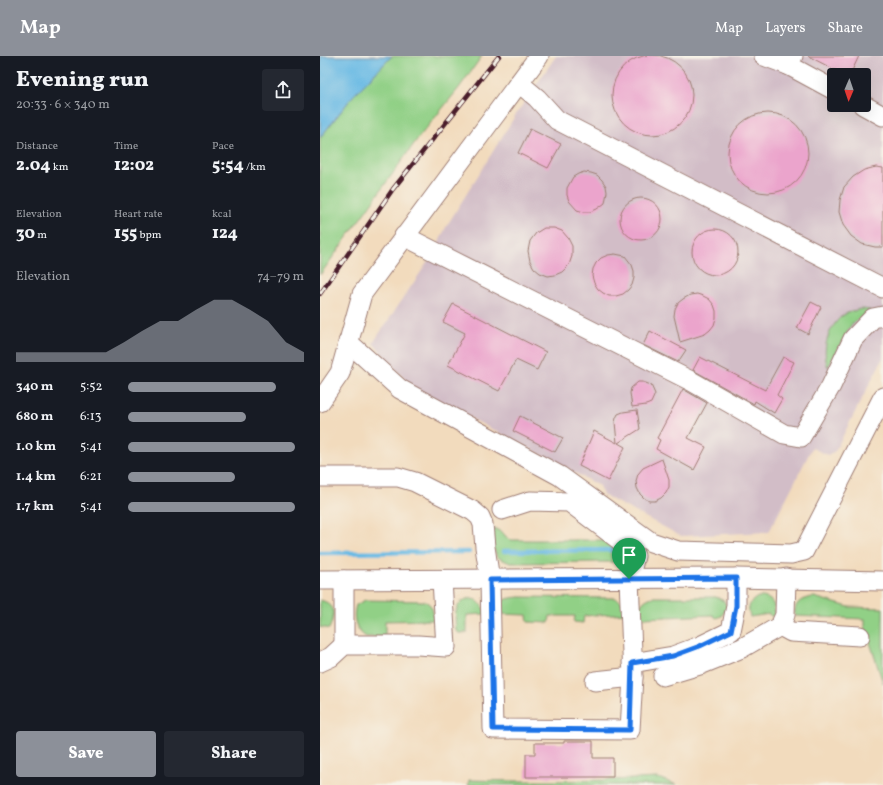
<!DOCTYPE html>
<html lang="en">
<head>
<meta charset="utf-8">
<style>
	:root { --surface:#171b24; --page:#242831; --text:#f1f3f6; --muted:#9ea1a6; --accent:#8c9099 }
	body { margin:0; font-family:Vollkorn,serif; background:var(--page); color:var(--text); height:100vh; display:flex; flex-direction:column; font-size:15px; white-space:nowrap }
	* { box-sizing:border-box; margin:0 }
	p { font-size:13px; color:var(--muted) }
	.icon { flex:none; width:22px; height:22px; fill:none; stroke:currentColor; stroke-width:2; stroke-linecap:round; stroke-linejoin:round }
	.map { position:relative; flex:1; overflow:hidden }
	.details { display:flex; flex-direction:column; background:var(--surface); width:320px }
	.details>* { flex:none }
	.needle { width:26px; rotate:182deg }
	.buttons { position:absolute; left:507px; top:12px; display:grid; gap:8px }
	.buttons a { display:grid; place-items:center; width:44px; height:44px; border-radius:4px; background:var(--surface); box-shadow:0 4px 16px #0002; font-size:20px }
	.pin { position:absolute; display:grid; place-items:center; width:34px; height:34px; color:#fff; margin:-41px -17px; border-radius:50% 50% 50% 0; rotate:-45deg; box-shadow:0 0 4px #0007 }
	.pin .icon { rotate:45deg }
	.round { display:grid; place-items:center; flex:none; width:42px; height:42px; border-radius:4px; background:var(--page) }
	.summary { display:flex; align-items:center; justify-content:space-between; height:68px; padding:0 16px }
	h1 { font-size:22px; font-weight:800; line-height:30px }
	.stats { display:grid; grid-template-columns:repeat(3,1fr); gap:6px; height:68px; padding:4px 16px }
	.stats div { display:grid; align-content:center }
	.stats b { font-size:17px; font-weight:800 }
	.stats small { font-size:11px; font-weight:400 }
	.stats p { font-size:11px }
	.chart { height:112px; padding:8px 16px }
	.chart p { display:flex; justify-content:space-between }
	.chart svg { width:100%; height:72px; margin-top:4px; fill:var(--accent); opacity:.7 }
	.button { display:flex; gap:8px; margin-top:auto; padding:8px 16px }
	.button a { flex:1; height:46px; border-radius:4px; background:var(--accent); color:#fff; font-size:16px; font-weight:800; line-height:46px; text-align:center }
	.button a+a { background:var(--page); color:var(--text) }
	ul { padding:0 16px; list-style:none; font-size:13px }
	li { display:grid; grid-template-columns:64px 48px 1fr; align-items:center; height:30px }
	li i { height:10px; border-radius:5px; background:var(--accent) }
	header { display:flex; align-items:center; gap:24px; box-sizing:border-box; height:56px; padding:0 20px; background:var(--accent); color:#fff }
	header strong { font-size:19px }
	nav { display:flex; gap:22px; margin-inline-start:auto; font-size:14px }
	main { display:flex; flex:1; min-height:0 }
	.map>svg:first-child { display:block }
	.industrial { fill:#d2bdc7; fill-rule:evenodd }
	.green { fill:#91d086; stroke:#6e7858 }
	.water { fill:#69bae4; stroke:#5a6c88 }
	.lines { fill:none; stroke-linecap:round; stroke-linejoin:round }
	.stream { stroke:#69bae4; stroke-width:4.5 }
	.building { fill:#eba4cc }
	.minor-casing { stroke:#9e7d74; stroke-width:21 }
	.minor { stroke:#fff; stroke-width:19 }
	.rail-casing { stroke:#4a1f2b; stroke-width:4.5 }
	.rail { stroke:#f7f3e8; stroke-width:3; stroke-dasharray:9; stroke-linecap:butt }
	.route-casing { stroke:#fff; stroke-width:8 }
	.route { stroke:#1a73e8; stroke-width:5 }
</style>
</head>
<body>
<header>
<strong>Map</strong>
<nav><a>Map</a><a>Layers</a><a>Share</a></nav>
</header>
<main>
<section class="details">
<div class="summary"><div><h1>Evening run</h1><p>20:33 · 6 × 340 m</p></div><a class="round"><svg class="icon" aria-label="share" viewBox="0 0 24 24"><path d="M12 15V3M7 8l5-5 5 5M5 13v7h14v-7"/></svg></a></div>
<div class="stats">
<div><p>Distance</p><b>2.04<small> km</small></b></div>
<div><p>Time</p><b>12:02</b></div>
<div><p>Pace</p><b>5:54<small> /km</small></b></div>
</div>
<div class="stats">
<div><p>Elevation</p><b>30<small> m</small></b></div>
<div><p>Heart rate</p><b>155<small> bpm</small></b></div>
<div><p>kcal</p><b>124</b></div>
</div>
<div class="chart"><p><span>Elevation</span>74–79 m</p>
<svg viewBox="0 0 160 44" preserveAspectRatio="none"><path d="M0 44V38L10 38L20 38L30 38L40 38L50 38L60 32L70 25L80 19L90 19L100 12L110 6L120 6L130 12L140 19L150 32L160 38V44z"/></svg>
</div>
<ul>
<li><b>340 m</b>5:52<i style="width:84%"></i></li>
<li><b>680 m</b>6:13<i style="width:67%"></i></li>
<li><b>1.0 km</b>5:41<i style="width:95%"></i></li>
<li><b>1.4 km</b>6:21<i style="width:61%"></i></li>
<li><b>1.7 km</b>5:41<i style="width:95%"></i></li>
</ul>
<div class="button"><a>Save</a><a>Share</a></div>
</section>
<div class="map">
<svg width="563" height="729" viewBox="0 0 563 729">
	<rect width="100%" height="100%" fill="#f7f3e8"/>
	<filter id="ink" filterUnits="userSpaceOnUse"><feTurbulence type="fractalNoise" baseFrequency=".025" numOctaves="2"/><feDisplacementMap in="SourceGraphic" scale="8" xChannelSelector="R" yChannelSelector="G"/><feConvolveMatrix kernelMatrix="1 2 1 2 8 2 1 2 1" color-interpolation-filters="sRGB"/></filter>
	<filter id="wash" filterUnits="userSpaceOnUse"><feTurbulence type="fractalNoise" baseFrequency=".012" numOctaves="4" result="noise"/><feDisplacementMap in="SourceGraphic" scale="16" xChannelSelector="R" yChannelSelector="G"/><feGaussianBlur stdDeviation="0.9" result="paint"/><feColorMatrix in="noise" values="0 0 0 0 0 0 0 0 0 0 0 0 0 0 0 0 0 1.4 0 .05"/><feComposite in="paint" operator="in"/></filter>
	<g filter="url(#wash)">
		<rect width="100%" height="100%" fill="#f2dbbd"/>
		<path class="industrial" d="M236,0H563V302L515,395L508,399L492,392L449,476L361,480L283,439L279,430L237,407L91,331L53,287L115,195L126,171L195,60ZM514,19H544V49H514Z"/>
		<g class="green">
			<polygon points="72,0 162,0 139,32 96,85 0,219 0,82 33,40"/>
			<path d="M542,253L550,254L531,269L508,311C501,294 508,272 522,260C528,256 535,254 542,253Z"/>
			<polygon points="174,472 183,477 189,484 288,484 301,489 302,499 294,506 190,507 177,501 173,491"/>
			<path d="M200,541L295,542L301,545L306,557L264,560L263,567L254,566L255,560H230L229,567L208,566L207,559L178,558C179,543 187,542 200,541Z"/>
			<path d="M332,541H396L404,545L407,551L402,560L396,562L393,559L323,562L321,558L318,557C320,549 323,544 332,541Z"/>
			<path d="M438,541C450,540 455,547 455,557L452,561L449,558L430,561C427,551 429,546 438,541Z"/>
			<path d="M494,541L529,551L563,552V627L545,571V563L475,560C473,547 482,542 494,541Z"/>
			<path d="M147,543C158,541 162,549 166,558L147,559V577H139L136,575C135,563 133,548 147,543Z"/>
			<path d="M0,544C17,548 15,560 9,573L2,571L0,572Z"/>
			<path d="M45,544L104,545C113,548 113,555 114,564L65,565V581H46C35,574 32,561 36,549Z"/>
			<path d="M338,722L357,729H148L149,724C212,726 274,725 338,722Z"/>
		</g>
		<polygon class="water" points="0,0 72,0 33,40 0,82"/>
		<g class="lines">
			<g class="stream">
				<polyline points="184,495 302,494"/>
				<polyline points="0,497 149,496"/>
			</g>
		</g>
		<g id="blocks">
			<g class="building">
				<circle cx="332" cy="39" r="40"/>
				<polygon points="488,0 539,0 530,19 525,19"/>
				<circle cx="448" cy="97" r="40"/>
				<polygon points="210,73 241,88 228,112 198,97"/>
				<polygon points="556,111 563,112 563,191 555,191 542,188 531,180 523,169 519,156 520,144 524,131 533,121 544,114"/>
				<polygon points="264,116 271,117 277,119 282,124 286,130 287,136 285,147 277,153 270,156 264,156 257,154 249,145 247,139 247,132 253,121 258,118"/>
				<circle cx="321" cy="163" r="21"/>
				<polygon points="224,172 234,172 242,175 248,182 252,190 252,200 249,209 242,216 235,219 228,220 220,217 214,212 210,205 208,195 210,185 216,177"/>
				<circle cx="395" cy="196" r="23"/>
				<polygon points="295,198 305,200 312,209 314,215 314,222 312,229 308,234 303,238 296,240 289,240 283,237 278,233 274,227 272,220 273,213 276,207 281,202 288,199"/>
				<polygon points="377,238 383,240 389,243 394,249 396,255 396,262 394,269 390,274 385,278 360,286 354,260 355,253 358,247 363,243 370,239"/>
				<polygon points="491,246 501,251 488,278 477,272"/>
				<polygon points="133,248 226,296 217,314 196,304 179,335 128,309 145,277 123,266"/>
				<polygon points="330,275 366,294 358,306 323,289"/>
				<polygon points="380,301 445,334 463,301 474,306 457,339 462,343 454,357 435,345 434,348 373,314"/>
				<polygon points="318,326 323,326 331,329 335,338 331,347 326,349 312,351 310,337 311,332"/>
				<polygon points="363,333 387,347 368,382 386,391 374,414 336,393 340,384 337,382"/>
				<polygon points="317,354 320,373 298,387 305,391 288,425 259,410 274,375 297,387 295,366 296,362 298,358 303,356"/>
				<polygon points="200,360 243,382 235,396 193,375"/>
				<polygon points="342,403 349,424 349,431 346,437 341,442 335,445 329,445 324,442 320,438 317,432 316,425 318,418 323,412"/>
				<polygon points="244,685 273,685 273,702 293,702 293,721 206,721 206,698 215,698 215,687 244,687"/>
			</g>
		</g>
	</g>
	<g filter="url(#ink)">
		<use href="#blocks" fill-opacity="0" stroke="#9e7d74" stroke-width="1"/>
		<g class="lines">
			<g class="minor-casing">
				<g id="minor">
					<polyline points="444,0 468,9"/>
					<polyline points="473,0 468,9 514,34"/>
					<polyline points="199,27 217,42 237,64 563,232"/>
					<polyline points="543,49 563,60"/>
					<polyline points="84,180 371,325 464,378 481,381 511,330 533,283 553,262 563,260"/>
					<polyline points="28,286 80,333 240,420 331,486 358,495 471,498 484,495 563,341"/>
					<polyline points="0,346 20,317 42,238 219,0"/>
					<polyline points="0,421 78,421 95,426 153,455 160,461 163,468 165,491 170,524 173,673 310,674 313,621 309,523 315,500 311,493 249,446 210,445 182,454"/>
					<polyline points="0,524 416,522 563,525"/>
					<polyline points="24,524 24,589"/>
					<polyline points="460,570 471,576 540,580"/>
					<polyline points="0,606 11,601 24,589 98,589 126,591 122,524"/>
					<polyline points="312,607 353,600 380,590 411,575 416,550 416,522"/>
					<polyline points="343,620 380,609 422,592 460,570 465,559 466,522"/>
					<polyline points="275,625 313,621"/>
				</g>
			</g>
			<use href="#minor" class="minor"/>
			<g class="rail-casing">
				<polyline id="rail" points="0,238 73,133 179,0"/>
			</g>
			<use href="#rail" class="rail"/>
		</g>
	</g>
	<g class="lines" filter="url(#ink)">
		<g class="route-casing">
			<polygon id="route" points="416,522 416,550 411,575 380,590 353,600 312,607 310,674 173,673 170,524"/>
		</g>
		<use href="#route" class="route"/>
	</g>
</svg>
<div class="buttons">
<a><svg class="needle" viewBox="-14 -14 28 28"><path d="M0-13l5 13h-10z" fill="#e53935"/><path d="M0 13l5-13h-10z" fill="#9ea1a6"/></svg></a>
</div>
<div class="pin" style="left:309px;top:523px;background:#1e9e55"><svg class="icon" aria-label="arrive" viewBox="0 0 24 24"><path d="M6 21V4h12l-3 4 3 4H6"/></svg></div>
</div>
</main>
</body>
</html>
